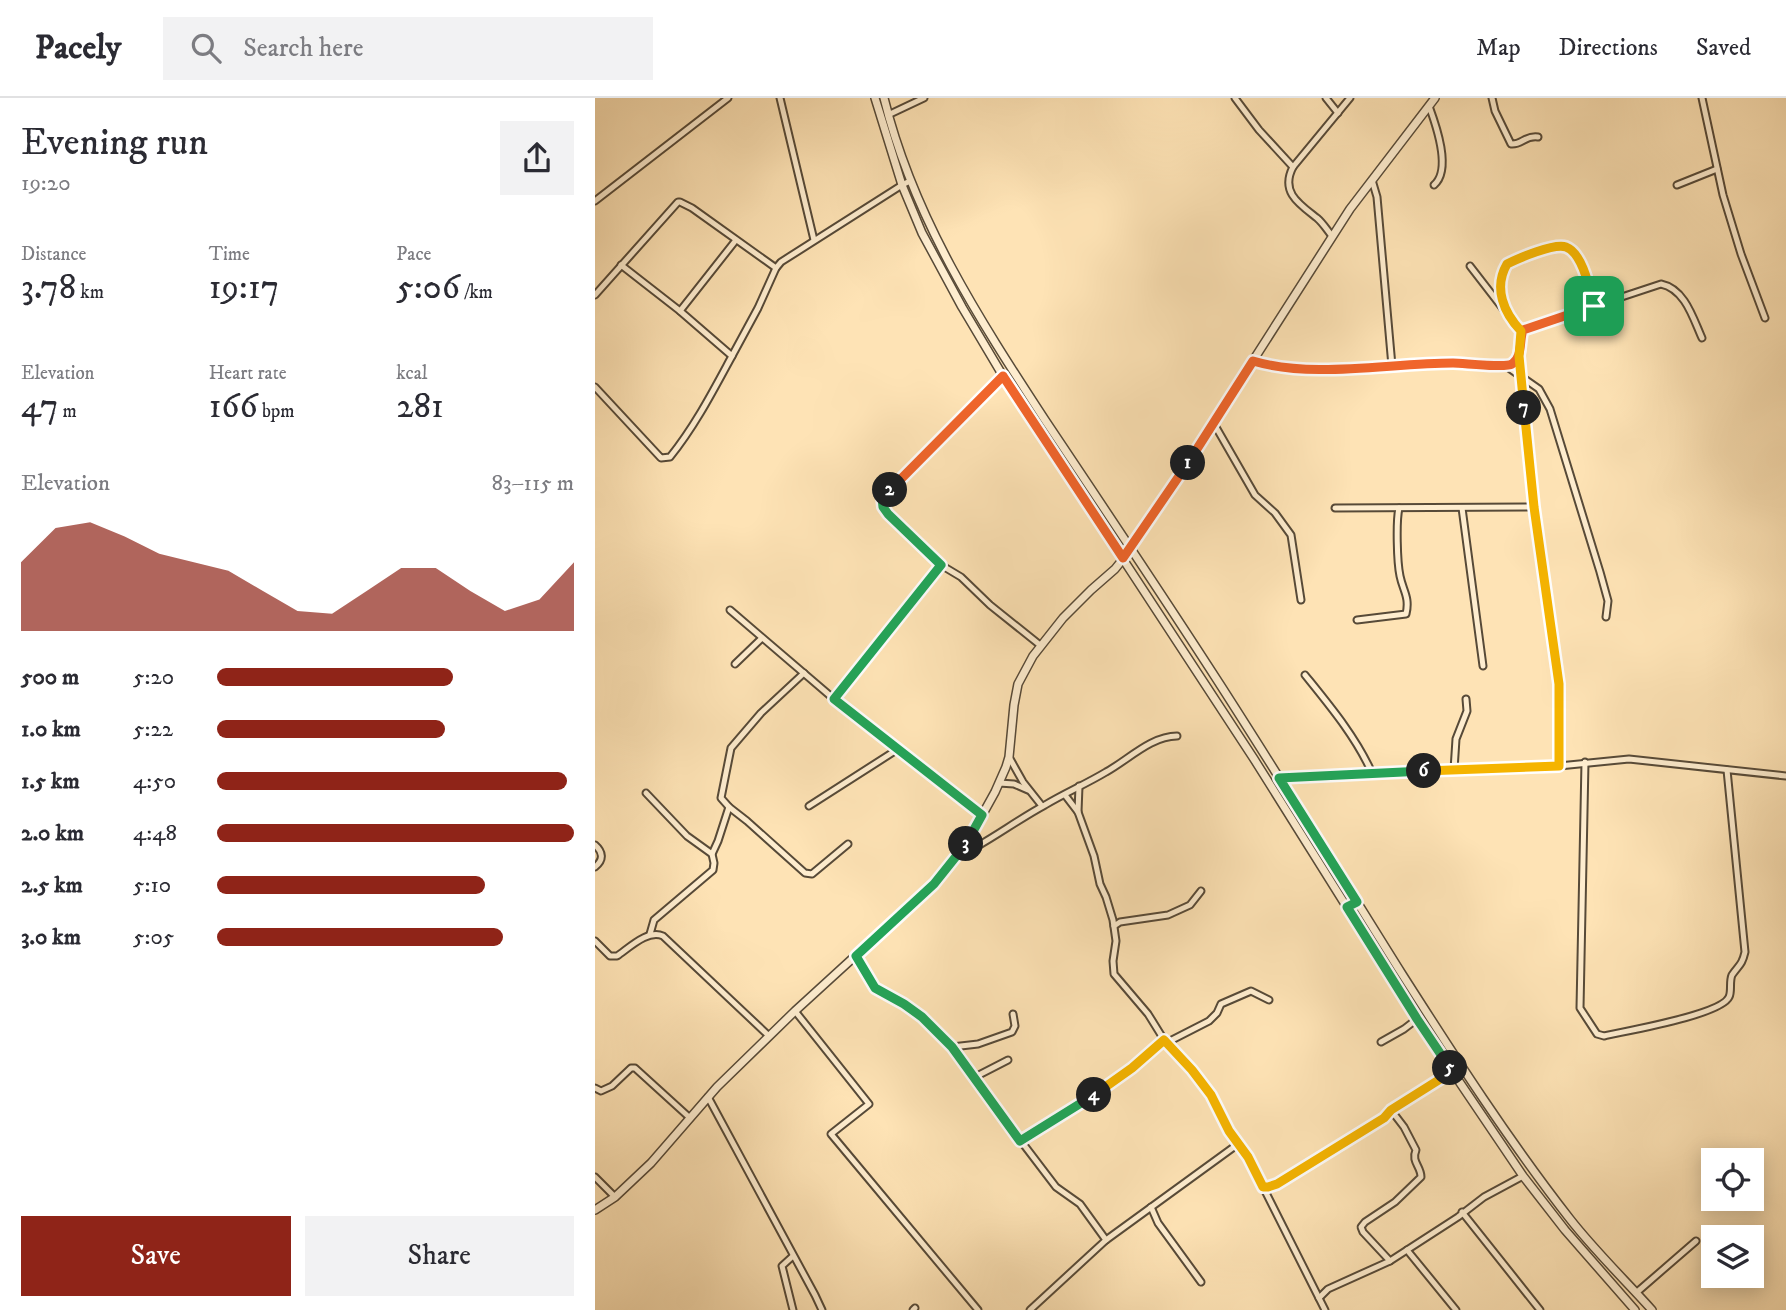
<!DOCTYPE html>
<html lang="en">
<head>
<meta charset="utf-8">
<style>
	:root { --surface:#fff; --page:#f2f2f3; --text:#2b2b33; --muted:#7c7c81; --line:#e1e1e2; --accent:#8f2418 }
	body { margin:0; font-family:"IM FELL DW Pica",serif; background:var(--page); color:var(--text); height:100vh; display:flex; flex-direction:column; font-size:26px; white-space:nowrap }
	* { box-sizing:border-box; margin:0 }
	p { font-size:23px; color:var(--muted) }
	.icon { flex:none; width:38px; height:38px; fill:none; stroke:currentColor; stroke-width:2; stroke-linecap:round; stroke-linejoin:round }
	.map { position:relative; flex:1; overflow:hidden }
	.side { display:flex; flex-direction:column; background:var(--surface); width:595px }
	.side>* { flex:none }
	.fabs { position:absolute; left:1106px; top:1050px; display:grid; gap:14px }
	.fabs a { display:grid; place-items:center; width:63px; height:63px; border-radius:0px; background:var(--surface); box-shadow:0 4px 18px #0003; font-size:35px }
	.pin { position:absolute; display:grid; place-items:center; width:60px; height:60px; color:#fff; margin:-30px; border-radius:14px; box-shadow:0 4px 10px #0006 }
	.km { position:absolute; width:35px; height:35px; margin:-18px; border-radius:50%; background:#222; color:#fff; font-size:19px; line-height:35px; text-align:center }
	.round { display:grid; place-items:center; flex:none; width:74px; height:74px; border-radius:0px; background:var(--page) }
	.head { display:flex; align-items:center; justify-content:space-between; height:119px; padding:0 21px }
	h1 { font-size:38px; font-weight:600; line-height:52px }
	.metrics { display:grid; grid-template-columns:repeat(3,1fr); gap:10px; height:119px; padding:7px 21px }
	.metrics div { display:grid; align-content:center }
	.metrics b { font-size:35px; font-weight:600 }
	.metrics small { font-size:19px; font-weight:400 }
	.metrics p { font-size:19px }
	.chart { height:196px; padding:14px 21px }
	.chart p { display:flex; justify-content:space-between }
	.chart svg { width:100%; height:126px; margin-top:7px; fill:var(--accent); opacity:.7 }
	.action { display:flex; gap:14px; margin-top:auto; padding:14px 21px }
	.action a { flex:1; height:80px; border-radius:0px; background:var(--accent); color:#fff; font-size:28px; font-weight:600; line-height:80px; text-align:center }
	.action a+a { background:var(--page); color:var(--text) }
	ul { padding:0 21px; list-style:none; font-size:23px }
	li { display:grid; grid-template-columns:112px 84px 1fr; align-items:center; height:52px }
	li i { height:18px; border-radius:9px; background:var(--accent) }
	header { display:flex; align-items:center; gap:42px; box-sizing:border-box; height:98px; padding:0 35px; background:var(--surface); border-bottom:2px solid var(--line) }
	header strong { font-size:33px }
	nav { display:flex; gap:38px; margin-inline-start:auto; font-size:24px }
	.search { width:490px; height:63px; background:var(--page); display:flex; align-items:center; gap:18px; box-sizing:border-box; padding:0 24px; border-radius:0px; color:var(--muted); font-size:26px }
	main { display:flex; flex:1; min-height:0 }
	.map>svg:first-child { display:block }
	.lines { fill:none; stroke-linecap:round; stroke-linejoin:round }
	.minor-casing { stroke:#574a38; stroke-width:9 }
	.tertiary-casing { stroke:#574a38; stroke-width:10 }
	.minor { stroke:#feedcf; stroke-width:5 }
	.tertiary { stroke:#feedcf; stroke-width:7 }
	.split-1-casing { stroke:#fff; stroke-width:14 }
	.split-2-casing { stroke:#fff; stroke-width:14 }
	.split-3-casing { stroke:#fff; stroke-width:14 }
	.split-4-casing { stroke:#fff; stroke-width:14 }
	.split-5-casing { stroke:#fff; stroke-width:14 }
	.split-6-casing { stroke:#fff; stroke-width:14 }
	.split-7-casing { stroke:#fff; stroke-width:14 }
	.split-8-casing { stroke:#fff; stroke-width:14 }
	.split-1 { stroke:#f0652b; stroke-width:9 }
	.split-2 { stroke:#f0652b; stroke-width:9 }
	.split-3 { stroke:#22a559; stroke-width:9 }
	.split-4 { stroke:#22a559; stroke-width:9 }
	.split-5 { stroke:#f5b400; stroke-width:9 }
	.split-6 { stroke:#22a559; stroke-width:9 }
	.split-7 { stroke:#f5b400; stroke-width:9 }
	.split-8 { stroke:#f5b400; stroke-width:9 }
</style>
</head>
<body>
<header>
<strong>Pacely</strong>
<div class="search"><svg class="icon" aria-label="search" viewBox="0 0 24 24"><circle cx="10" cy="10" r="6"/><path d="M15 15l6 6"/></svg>Search here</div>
<nav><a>Map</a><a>Directions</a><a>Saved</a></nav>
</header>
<main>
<section class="side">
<div class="head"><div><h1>Evening run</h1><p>19:20</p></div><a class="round"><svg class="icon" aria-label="share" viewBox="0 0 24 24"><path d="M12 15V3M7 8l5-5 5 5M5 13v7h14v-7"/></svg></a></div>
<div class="metrics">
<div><p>Distance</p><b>3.78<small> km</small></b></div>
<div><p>Time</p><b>19:17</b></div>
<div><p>Pace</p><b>5:06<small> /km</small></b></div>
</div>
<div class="metrics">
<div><p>Elevation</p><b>47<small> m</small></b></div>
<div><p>Heart rate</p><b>166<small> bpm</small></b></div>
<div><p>kcal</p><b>281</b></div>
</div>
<div class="chart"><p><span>Elevation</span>83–115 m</p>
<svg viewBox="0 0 160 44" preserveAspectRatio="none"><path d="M0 44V20L10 8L20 6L30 11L40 17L50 20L60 23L70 30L80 37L90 38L100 30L110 22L120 22L130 30L140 37L150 33L160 20V44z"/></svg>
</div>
<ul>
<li><b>500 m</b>5:20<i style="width:66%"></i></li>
<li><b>1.0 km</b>5:22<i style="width:64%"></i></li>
<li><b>1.5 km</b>4:50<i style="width:98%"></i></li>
<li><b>2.0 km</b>4:48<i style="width:100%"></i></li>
<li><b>2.5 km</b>5:10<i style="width:75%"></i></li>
<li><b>3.0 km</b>5:05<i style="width:80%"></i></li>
</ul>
<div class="action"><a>Save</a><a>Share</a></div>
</section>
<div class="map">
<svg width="1191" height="1212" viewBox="0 0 1191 1212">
	<rect width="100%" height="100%" fill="#fee3b5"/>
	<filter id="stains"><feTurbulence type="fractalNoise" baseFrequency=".00286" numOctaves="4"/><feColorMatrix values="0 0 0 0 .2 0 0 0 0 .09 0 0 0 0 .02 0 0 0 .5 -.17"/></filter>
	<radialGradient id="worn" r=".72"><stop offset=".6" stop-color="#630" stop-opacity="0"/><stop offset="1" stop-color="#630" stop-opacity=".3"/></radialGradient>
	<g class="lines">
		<g class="minor-casing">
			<g id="minor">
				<polyline points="185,0 219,142"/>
				<polyline points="640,0 664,32 698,69"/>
				<polyline points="731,0 743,15"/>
				<path d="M897,0L900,13L916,46C927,47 930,37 943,39"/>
				<polyline points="1107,0 1128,97 1146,156 1170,220"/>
				<path d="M834,8C841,27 857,72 839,87"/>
				<polyline points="293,17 329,0"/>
				<path d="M777,82L782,99L797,268C829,262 865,264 897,267C905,267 913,270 919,265C927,258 926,243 926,233L930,231L1066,186C1090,191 1098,220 1107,240"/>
				<polyline points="1082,87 1122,71"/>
				<polyline points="0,103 133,0"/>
				<path d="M737,138C732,132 728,125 722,120C704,106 685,94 698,69L755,0"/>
				<polyline points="26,167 85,213 137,258 163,210 181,170"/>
				<polyline points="875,168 909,212"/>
				<polyline points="0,197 83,104 85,104 97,110 181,170 186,164 307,87 315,83"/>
				<polyline points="85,213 141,142"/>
				<path d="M926,233C921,228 916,223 913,216C905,203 899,175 914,165C923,159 936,157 945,154C953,151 964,146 972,150C988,157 995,193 999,208"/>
				<polyline points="924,258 939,409 964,586 964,668"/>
				<path d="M658,263C700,275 754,272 797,268"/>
				<polyline points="911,268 944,291 955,311 1005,474 1013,503 1011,519"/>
				<polyline points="408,278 287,400 288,409 293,416 346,467 366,479 395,507 445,547"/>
				<path d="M0,289L66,360L75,359C100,328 118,293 137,258"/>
				<polyline points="618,324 660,397 680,415 696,437 706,502"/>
				<polyline points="740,410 939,409"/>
				<polyline points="867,410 888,568"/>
				<polyline points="135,512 239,601 387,717"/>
				<path d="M762,522L811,516C815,499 808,493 805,478C802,464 801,423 804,410"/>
				<polyline points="140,566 167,540"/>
				<polyline points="209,575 166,615 136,650 126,700 134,709 152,723 210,775 217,776 253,746"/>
				<path d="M710,577C735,608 761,639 777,675"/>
				<polyline points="239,601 346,467"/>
				<polyline points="414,659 428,684 447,708"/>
				<path d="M990,664L985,910L1002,936L1009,938C1030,933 1126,917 1134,899C1137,893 1134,884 1137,877C1144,867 1147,867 1150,854L1132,672"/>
				<polyline points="859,672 861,641 872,613 871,601"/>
				<polyline points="684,680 964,668 1034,661 1191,678"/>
				<polyline points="404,685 419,686 433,692"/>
				<polyline points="51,695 92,738 117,756"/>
				<polyline points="470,697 483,714 499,758 505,786 511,799 518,822 521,843 518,863 519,876 553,916 571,945 597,972 616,997 634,1033 653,1059 730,1212"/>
				<polyline points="214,708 303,651"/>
				<polyline points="483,714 484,688"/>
				<path d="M0,747C8,754 9,762 0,769"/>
				<path d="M369,750L381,749C404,736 426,720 450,707C470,695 491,686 511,674C533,662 556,638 582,638"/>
				<polyline points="519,828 525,824 573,817 595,807 606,793"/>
				<polyline points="55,836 59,822 118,772 119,765 117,756 123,743 134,709"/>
				<path d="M0,843L15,858H22C34,850 53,831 68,838L174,938"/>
				<polyline points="261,858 280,890 309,906 326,919 357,949 378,980 461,1089 485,1106 511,1142"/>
				<polyline points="200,913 274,1006 236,1036 383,1212"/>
				<polyline points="786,944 809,931 822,921"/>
				<polyline points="571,945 614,923 622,915 626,906 656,893 674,902"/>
				<polyline points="357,949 383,946 417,934 420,928 418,916"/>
				<polyline points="378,980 413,962"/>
				<polyline points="0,990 6,993 17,988 36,970 40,970 95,1020"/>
				<polyline points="113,999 220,1197 227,1212"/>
				<polyline points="425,1043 483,1008 537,970 569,942"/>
				<polyline points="0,1079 20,1099"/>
				<polyline points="668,1089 673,1089 682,1086 739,1052 788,1020 796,1012 857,973"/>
				<polyline points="556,1109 563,1125 606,1184"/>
				<polyline points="867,1114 945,1212"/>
				<polyline points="812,1152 861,1212"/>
				<polyline points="198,1158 187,1168 198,1212"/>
				<path d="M795,1163L768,1134L766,1129L770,1124L800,1104L826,1079C826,1068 816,1064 821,1052L809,1029L796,1012"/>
				<polyline points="1041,1195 1101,1143"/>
				<polyline points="724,1200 733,1191 795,1163 863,1119 889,1099 928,1078"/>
				<polyline points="318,1212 320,1210"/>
				<polyline points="435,1212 511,1142 643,1046"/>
			</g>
		</g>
		<g class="tertiary-casing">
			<g id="tertiary">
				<polyline points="280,0 307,87 327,135 367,209 408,278 659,661 822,921 857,973 928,1078 970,1132 1040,1212"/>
				<path d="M289,0C318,119 384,221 450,322C509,410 568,498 626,588C687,683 747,780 807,876C860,959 914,1043 975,1121C1000,1153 1030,1182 1057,1212"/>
				<polyline points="0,1112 20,1099 56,1065 122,989 200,913 339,786 369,750 400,694 411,669 414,659 419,607 423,586 438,558 468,520 496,492 520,471 528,461 567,405 755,111 840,0"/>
			</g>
		</g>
		<use href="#minor" class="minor"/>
		<use href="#tertiary" class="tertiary"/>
	</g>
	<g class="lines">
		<g class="split-1-casing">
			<path id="split-1" d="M593,365L658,263C719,281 794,265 858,265C868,265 910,270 917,266C928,259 924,242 928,232L999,208"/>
		</g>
		<g class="split-2-casing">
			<polyline id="split-2" points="295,392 408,278 528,460 593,365"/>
		</g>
		<g class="split-3-casing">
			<polyline id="split-3" points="295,392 287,400 288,409 293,416 346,467 239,601 387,717 371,746"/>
		</g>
		<g class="split-4-casing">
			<polyline id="split-4" points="371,746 339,786 261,858 280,890 309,906 327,919 357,949 425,1043 499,997"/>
		</g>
		<g class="split-5-casing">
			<polyline id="split-5" points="499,997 537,970 569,942 597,972 616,997 634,1033 653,1059 668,1089 673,1089 682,1086 789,1020 796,1012 858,973 855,970"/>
		</g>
		<g class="split-6-casing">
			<polyline id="split-6" points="829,673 684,680 762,804 752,809 822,921 855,970"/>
		</g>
		<g class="split-7-casing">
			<polyline id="split-7" points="829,673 964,668 964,586 939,409 929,310"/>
		</g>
		<g class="split-8-casing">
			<path id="split-8" d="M929,310L924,258L926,233C909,215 898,190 912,166C924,160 959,145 971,149C988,155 995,193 999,208"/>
		</g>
		<use href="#split-1" class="split-1"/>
		<use href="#split-2" class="split-2"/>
		<use href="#split-3" class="split-3"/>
		<use href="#split-4" class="split-4"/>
		<use href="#split-5" class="split-5"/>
		<use href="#split-6" class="split-6"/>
		<use href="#split-7" class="split-7"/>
		<use href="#split-8" class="split-8"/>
	</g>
	<rect width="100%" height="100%" filter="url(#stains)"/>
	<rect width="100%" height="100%" fill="url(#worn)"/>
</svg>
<div class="fabs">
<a><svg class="icon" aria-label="locate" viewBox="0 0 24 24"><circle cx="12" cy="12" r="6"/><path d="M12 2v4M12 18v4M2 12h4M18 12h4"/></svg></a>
<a><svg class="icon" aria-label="layers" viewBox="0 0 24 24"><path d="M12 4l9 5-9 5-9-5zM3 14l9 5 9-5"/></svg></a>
</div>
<div class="pin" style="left:999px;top:208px;background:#1e9e55"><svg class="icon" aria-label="arrive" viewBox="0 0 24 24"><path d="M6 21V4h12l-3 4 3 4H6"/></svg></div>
<b class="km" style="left:593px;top:365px">1</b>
<b class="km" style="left:295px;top:392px">2</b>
<b class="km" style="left:371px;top:746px">3</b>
<b class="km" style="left:499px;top:997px">4</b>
<b class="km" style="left:855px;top:970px">5</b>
<b class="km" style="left:829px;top:673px">6</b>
<b class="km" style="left:929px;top:310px">7</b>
</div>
</main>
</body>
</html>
